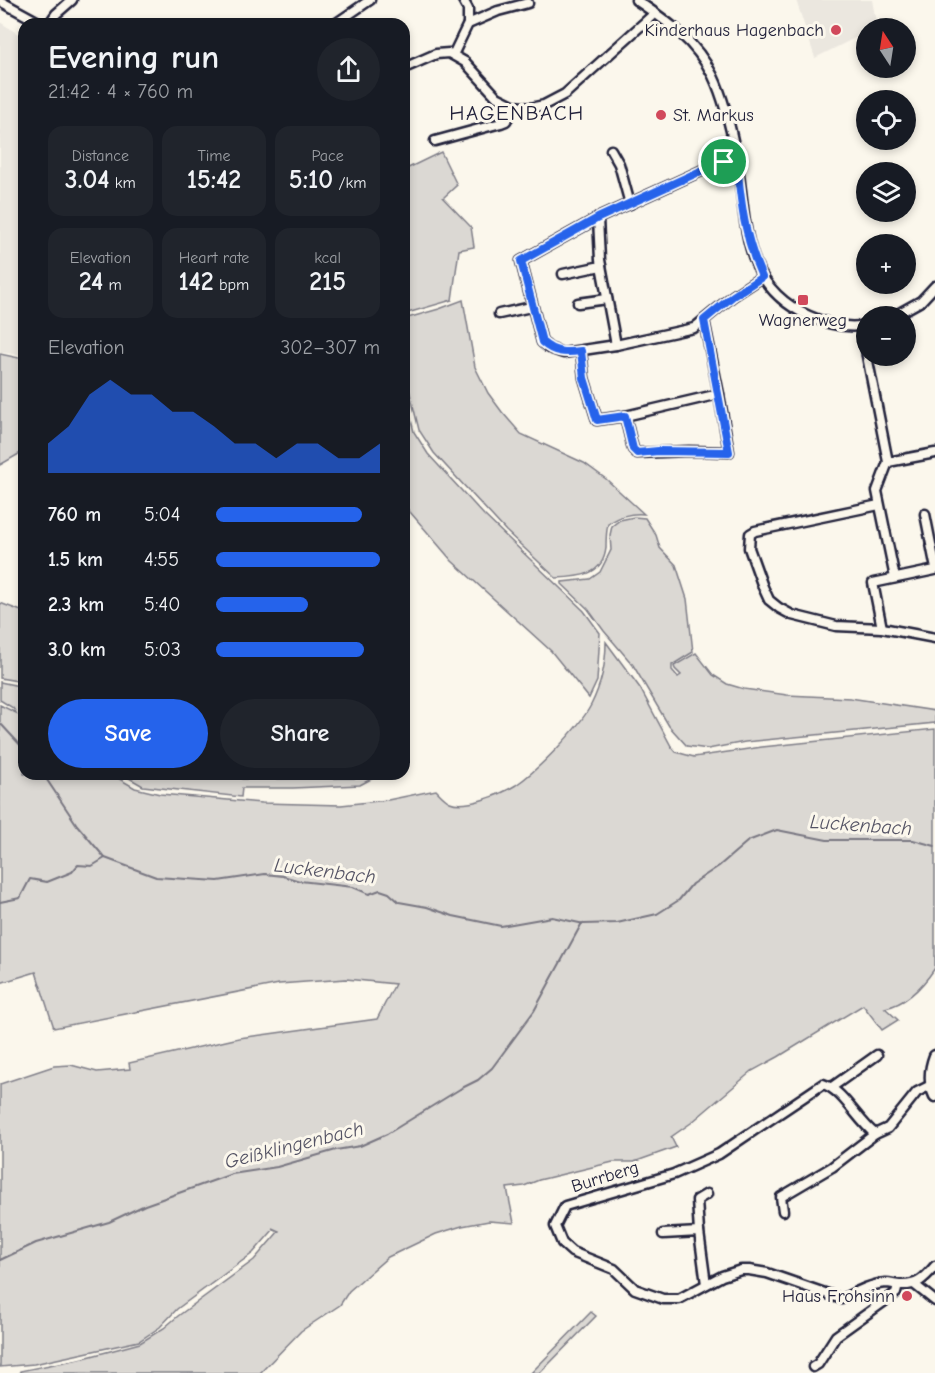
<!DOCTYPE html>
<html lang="en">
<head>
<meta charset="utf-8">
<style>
	:root { --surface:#171b24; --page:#20242c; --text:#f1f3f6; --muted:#9ea1a6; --accent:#2563eb }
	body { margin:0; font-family:"Comic Neue",sans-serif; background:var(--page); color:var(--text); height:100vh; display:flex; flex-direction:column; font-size:22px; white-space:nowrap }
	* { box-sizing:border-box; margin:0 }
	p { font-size:20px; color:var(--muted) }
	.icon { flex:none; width:33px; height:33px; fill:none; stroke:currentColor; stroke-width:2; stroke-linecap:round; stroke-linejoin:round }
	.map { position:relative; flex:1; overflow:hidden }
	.sheet { position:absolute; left:18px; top:18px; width:392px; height:762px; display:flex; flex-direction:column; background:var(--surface); border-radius:18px; box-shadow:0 3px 9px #0003 }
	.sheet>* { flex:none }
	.needle { width:39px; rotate:348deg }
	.tools { position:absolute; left:856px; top:18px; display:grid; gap:12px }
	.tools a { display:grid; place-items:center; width:60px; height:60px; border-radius:50%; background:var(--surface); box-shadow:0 3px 9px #0003; font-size:30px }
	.pin { position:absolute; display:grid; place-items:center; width:51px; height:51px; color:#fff; margin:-26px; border:3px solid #fff; border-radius:50%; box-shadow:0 2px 6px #0007 }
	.round { display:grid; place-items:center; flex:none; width:63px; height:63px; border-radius:32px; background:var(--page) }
	.head { display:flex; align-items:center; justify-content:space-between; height:102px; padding:0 30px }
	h1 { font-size:33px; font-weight:700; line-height:45px }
	.metrics { display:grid; grid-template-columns:repeat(3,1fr); gap:9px; height:102px; padding:6px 30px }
	.metrics div { display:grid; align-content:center; border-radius:15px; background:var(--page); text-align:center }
	.metrics b { font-size:26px; font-weight:700 }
	.metrics small { font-size:16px; font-weight:400 }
	.metrics p { font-size:16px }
	.chart { height:168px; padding:12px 30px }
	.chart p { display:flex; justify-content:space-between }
	.chart svg { width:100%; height:108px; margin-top:6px; fill:var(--accent); opacity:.7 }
	.cta { display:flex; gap:12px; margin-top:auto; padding:12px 30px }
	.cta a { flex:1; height:69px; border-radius:36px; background:var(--accent); color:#fff; font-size:24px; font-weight:700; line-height:69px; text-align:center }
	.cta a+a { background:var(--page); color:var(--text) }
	ul { padding:0 30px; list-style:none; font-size:20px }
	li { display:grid; grid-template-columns:96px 72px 1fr; align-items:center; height:45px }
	li i { height:15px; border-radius:8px; background:var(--accent) }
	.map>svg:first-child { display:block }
	.built { fill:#ebe7df }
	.green { fill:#dbd8d3; stroke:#7e7d87; stroke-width:1.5 }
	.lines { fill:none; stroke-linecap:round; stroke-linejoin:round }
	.stream { stroke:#787681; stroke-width:2 }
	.minor-casing { stroke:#22223b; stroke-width:13 }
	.tertiary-casing { stroke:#22223b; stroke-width:15 }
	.minor { stroke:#fbf7ec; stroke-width:8 }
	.tertiary { stroke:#fbf7ec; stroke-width:10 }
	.route-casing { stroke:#fff; stroke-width:12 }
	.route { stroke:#2563eb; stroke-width:8 }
	.poi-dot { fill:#d1495b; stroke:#fbf7ec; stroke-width:2 }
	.labels { text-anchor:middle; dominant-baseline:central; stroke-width:6; stroke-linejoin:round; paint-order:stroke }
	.poi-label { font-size:18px; fill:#22223b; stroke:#fbf7ec; text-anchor:end }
	.street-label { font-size:18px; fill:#22223b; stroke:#fbf7ec }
	.water-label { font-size:20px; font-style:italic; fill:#545364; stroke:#fbf7ec }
	.quarter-label { font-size:21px; letter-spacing:1.5px; fill:#22223b; stroke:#fbf7ec }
</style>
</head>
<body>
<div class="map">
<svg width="935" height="1373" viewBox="0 0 935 1373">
	<rect width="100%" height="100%" fill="#fbf7ec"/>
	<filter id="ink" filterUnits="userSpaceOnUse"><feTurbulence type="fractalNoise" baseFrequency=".0167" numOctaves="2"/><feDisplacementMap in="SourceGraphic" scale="12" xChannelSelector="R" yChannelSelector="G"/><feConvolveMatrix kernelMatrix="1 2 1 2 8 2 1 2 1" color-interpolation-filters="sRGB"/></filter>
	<g filter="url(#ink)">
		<g class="built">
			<polygon points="796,0 872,0 877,27 867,28 867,32 815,58"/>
			<polygon points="0,22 24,38 24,356 0,352"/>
		</g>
		<g class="green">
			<polygon points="441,152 457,185 443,198 471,227 474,247 459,250 452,300 404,314 404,170"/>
			<path d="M463,300L475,367L488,393L502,412L521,434L584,463L606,479L644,514C629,513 620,516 608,524C606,532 606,539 606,548C603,576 579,577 556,578L506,531L434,453L419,430L404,369V319L439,309Z"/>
			<polygon points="0,354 24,359 24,451 0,465"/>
			<polygon points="404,391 414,432 428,454 484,515 584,611 600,633 597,681 589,698 551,651 452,561 404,505"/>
			<polygon points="634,517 645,518 656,535 660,548 676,565 687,599 693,652 672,665 672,670 678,677 681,675 675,669 674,666 696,653 713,675 727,684 744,689 787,695 850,698 935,711 935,723 745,742 708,749 687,746 669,726 633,665 604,631 588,609 562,584 562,582 590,579 600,572 611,550 610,535 612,526 620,520"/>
			<polygon points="0,603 24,612 24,682 0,678"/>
			<path d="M606,642L640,688L671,746L676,752L694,757L762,747L935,729V968C923,986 906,1004 885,1008L898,1020L882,1030L863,1005L778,1057L752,1071L691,1123L671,1137L676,1147L634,1162H613L539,1180L524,1186L507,1188L514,1223L489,1221L462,1226L436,1234L388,1257L349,1291L340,1305L301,1331L260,1373H20V1371L84,1358L140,1343L164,1328L178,1316L254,1260L279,1231L272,1228L274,1229L253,1253L177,1309L160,1327L139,1341L34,1364L0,1367V1084L54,1066L71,1065L97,1072L130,1069L129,1063L239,1038L377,1019L395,984L346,979L279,984L54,1028L36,972L0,983V705L16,713L13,708L0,700V682L19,686L24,689V774H111L135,788L160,794L262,803L341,805L388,800L436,790C440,794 445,800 450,802C465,809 502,794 516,785C538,770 579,728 591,705C601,685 606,664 606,642Z"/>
			<polygon points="122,774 241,774 242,779 373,778 360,785 293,788 242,788 241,797 143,786"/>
			<polygon points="591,1312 596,1316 540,1373 531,1373"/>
		</g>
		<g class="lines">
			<g class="stream">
				<polyline points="0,723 24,749"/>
				<polyline points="43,774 77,825 105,858 156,877 218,881 265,874 283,876 300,881 353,887 369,894 380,890 389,893 399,902 427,907 453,916 501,926 552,917 584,924 617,923 657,914 679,900 692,884 719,866 748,841 777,830 827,840 913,840 935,846"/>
				<polyline points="0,902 20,898 30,879 47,882 72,872 78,865 92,866 105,858"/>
				<polyline points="0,1260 36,1243 109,1222 145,1205 232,1174 277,1167 336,1150 360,1146 387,1134 460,1089 478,1080 492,1068 534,1011 582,923"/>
			</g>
			<g class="minor-casing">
				<g id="minor">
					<polyline points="463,0 468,9 468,24"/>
					<path d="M636,0C667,21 696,41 713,76C724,99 731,129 736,155C748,219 738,284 809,316C827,324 847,329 867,325"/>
					<polyline points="0,1 42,24"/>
					<polyline points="49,24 56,14 72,0"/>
					<polyline points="335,24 370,0"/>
					<polyline points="453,55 468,24 498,11 528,3"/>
					<polyline points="404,68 436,54 449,53 465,62 497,97 515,106 530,108 544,105 565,94 655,13"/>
					<polyline points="435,141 501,123 506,121 515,106"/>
					<polyline points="611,150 619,164 630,204"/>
					<polyline points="736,155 598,218 521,261 542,342 549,348 563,353 616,345 694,328 733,296 762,277"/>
					<polyline points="598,218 600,260 616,345"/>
					<polyline points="563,274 601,266"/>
					<polyline points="578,303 607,299"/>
					<polyline points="499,314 531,307"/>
					<polyline points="894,316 921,301 935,286"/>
					<polyline points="861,326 867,355"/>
					<polyline points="581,351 584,378 597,420 625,416 719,394 704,320"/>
					<polyline points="867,356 888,462 877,491 895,578"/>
					<polyline points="625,416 633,449 637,453 689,451 729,452 719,394"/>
					<polyline points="888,462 935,453"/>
					<polyline points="879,505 755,531 750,534 749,548 763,587 769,600 779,608 792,615 836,626 882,628 935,638"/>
					<polyline points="925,514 935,564"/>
					<polyline points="882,628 873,583 935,570"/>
					<path d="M931,1085L917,1092L888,1128L875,1134C857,1120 843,1090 823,1084L719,1154L674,1174L565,1206L555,1226L562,1243L572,1252L614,1269L635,1289L663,1299H679L722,1276L741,1270H749L767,1273L842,1299C856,1292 871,1284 886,1283C891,1283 896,1285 900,1285C917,1286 924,1279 935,1266"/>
					<polyline points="832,1087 877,1055"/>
					<polyline points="783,1211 781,1197 832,1167 875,1134"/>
					<polyline points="699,1232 697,1200 707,1194"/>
					<polyline points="663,1234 699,1232 706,1284"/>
					<polyline points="915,1285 935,1301"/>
					<polyline points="813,1367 818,1364 836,1336 896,1293 898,1285"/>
				</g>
			</g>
			<g class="tertiary-casing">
				<path id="tertiary" d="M935,1056C930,1069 929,1083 935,1096"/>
			</g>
			<use href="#minor" class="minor"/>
			<use href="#tertiary" class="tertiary"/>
		</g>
	</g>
	<g class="lines" filter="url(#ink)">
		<g class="route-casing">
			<path id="route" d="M736,155C741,201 743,234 762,277L733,296L704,320L729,452L658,451L637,453L633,449L625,416L597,420L584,378L581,351C565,353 554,353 542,342L521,261L598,218Z"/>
		</g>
		<use href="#route" class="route"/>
	</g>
	<g class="poi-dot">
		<circle cx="836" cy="30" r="6"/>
		<circle cx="661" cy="115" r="6"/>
		<rect x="797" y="294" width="12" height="12" rx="3"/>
		<circle cx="907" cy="1296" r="6"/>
	</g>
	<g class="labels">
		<g class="poi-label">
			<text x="824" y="30">Kinderhaus Hagenbach</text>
			<text x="673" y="115" text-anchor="start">St. Markus</text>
			<text x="803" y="320" text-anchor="middle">Wagnerweg</text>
			<text x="895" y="1296">Haus Frohsinn</text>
		</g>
		<g class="street-label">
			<text transform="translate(605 1177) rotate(-17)">Burrberg</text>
		</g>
		<g class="water-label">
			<text transform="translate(861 825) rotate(4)">Luckenbach</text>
			<text transform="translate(325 871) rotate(7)">Luckenbach</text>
			<text transform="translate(294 1145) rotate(-14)">Geißklingenbach</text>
		</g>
		<g class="quarter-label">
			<text x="517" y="113">HAGENBACH</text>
		</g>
	</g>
</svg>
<div class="tools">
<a><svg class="needle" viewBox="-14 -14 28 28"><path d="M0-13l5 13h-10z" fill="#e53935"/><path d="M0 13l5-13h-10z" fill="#9ea1a6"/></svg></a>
<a><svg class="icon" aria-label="locate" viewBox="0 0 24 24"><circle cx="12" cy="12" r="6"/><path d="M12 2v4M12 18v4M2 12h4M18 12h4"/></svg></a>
<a><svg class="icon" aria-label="layers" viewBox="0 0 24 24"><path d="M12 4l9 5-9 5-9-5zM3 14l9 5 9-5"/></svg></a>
<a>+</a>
<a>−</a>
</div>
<div class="pin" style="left:724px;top:162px;background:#1e9e55"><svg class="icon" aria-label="arrive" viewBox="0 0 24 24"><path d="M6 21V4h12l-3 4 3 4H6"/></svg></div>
<section class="sheet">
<div class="head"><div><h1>Evening run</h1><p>21:42 · 4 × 760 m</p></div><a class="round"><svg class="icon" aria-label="share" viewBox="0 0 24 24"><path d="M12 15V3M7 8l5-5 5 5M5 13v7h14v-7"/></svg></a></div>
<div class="metrics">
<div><p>Distance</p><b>3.04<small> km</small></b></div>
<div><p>Time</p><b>15:42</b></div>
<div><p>Pace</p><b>5:10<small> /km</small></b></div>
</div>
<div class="metrics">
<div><p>Elevation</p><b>24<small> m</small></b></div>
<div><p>Heart rate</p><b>142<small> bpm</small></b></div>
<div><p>kcal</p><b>215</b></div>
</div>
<div class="chart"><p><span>Elevation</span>302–307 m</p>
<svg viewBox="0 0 160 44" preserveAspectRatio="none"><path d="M0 44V32L10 25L20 12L30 6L40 12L50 12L60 19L70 19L80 25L90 32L100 32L110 38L120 32L130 32L140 38L150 38L160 32V44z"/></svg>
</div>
<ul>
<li><b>760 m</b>5:04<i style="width:89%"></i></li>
<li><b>1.5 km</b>4:55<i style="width:100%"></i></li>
<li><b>2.3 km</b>5:40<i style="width:56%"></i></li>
<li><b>3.0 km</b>5:03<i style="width:90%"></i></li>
</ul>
<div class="cta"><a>Save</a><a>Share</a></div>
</section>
</div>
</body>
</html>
